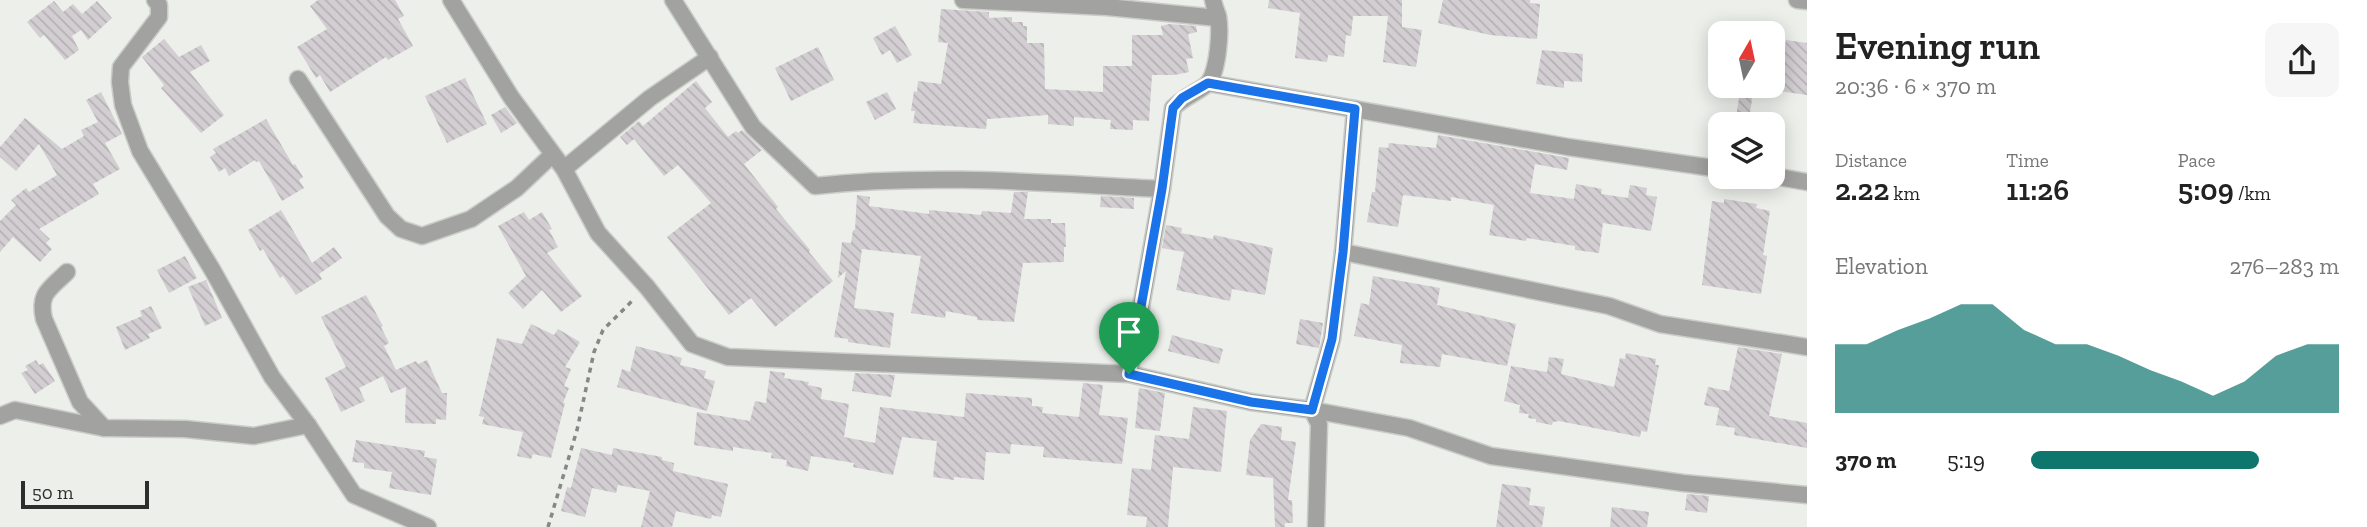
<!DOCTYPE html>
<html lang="en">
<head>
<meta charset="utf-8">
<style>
	:root { --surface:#fff; --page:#f6f6f6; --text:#222; --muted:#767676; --accent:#0f766e }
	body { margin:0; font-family:"Zilla Slab",serif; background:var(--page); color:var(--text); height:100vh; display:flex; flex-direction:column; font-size:26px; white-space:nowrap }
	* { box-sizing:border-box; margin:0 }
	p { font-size:23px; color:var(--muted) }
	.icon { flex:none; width:38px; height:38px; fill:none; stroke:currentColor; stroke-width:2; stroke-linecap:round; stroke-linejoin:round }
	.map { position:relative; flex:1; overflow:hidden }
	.panel { display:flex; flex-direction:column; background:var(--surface); width:560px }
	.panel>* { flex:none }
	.needle { width:46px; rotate:9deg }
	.fabs { position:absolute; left:1708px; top:21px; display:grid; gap:14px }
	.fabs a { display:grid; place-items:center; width:77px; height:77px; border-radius:14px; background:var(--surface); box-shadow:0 4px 18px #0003; font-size:35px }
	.scale { position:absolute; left:21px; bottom:18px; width:128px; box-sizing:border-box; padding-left:7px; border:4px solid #2d2e2c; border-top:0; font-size:19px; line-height:24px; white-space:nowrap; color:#2d2e2c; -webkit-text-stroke:5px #ecefea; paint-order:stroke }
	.pin { position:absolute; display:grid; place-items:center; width:60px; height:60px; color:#fff; margin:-72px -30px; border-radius:50% 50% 50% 0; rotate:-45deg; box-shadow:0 0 7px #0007 }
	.pin .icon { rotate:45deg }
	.round { display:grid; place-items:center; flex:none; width:74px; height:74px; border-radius:14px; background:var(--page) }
	.headline { display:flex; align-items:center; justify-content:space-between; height:119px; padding:0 28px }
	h1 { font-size:38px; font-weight:600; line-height:52px }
	.stats { display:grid; grid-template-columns:repeat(3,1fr); gap:10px; height:119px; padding:7px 28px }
	.stats div { display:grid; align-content:center }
	.stats b { font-size:30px; font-weight:600 }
	.stats small { font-size:19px; font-weight:400 }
	.stats p { font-size:19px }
	.chart { height:196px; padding:14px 28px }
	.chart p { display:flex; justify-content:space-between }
	.chart svg { width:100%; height:126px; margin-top:7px; fill:var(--accent); opacity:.7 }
	ul { padding:0 28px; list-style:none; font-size:23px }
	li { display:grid; grid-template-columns:112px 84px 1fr; align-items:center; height:52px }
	li i { height:18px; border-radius:9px; background:var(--accent) }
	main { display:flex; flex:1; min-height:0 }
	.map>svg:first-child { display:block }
	.building { fill:url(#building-back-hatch) }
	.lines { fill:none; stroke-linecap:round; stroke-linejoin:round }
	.street-casing { stroke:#caccc8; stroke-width:19 }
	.path { stroke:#868885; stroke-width:3.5; stroke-dasharray:5 5; stroke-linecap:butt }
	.street { stroke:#a2a3a1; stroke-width:16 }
	.route-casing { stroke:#fff; stroke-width:14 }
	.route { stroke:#1a73e8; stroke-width:9 }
</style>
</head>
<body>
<main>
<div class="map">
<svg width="1807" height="527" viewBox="0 0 1807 527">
	<defs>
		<pattern id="building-back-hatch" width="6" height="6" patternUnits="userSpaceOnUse" patternTransform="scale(1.75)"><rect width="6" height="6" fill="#d2ced2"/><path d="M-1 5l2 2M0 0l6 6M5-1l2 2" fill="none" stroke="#b5b1b4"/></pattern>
	</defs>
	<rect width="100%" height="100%" fill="#ecefea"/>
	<g class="building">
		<polygon points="318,0 395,0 404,16 398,19 413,46 388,60 386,57 330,92 320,75 316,78 297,47 327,29 310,6"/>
		<polygon points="1269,0 1402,0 1402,27 1422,30 1416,67 1383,62 1388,16 1353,16 1351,36 1346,35 1344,57 1328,55 1327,62 1295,58 1300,13 1268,8"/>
		<polygon points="1443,0 1530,0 1530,3 1540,4 1537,39 1490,35 1438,23"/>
		<polygon points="54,1 63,12 73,4 82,14 97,1 112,18 88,40 81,30 72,36 79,50 65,60 44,35 40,38 27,22"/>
		<polygon points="941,9 989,12 989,18 1012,17 1012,22 1023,22 1023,26 1027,26 1027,43 1044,43 1045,89 1103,92 1103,66 1132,66 1132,35 1163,35 1161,26 1169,24 1196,26 1197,32 1188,34 1193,58 1186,59 1189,72 1174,75 1152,75 1149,121 1133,120 1133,130 1110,129 1111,120 1088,118 1074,117 1074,126 1048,124 1048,115 987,119 986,129 913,123 915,111 911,111 914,91 917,92 918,81 941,84 948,43 938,42"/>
		<polygon points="895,26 912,55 897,63 890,50 882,55 873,38"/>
		<polygon points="164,39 179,57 201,45 210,61 190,72 224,115 201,133 161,88 164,85 142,57"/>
		<polygon points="1786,40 1807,43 1807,95 1779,91"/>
		<polygon points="818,47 834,80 791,101 775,68"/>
		<polygon points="1542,50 1583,54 1582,82 1564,81 1564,88 1536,84"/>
		<polygon points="465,78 487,124 447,143 425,96"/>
		<polygon points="696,81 712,102 705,108 728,137 736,131 738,133 742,130 762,150 744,164 778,207 776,209 810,250 809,252 833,281 775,327 751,298 729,315 667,237 711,203 678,165 664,176 634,139 627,145 620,137 639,121 643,126"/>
		<polygon points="1741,86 1754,86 1749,119 1736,117"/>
		<polygon points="101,92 122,134 105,143 120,169 93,184 99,194 39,229 50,239 46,243 52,249 40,262 13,237 0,252 0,221 16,205 11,200 26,188 29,192 57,175 39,144 16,171 0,157 0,147 25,118 62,149 84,136 81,130 98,122 86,100"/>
		<polygon points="887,92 896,109 875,120 866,102"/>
		<polygon points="505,107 517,123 501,133 491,115"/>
		<polygon points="266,119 293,165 295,164 303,177 299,180 304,188 282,201 259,161 256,162 255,160 229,176 225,168 219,172 210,157 216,153 213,149"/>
		<polygon points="1438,135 1569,158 1567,170 1535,164 1530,193 1574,199 1576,184 1602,189 1601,194 1628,198 1630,185 1647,188 1646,195 1657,197 1651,231 1603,223 1599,253 1575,250 1575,246 1527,238 1526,241 1489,235 1494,205 1451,197 1451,201 1403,195 1398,227 1367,222 1372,192 1375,192 1379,147 1388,148 1389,143 1436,148"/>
		<polygon points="1014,192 1028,192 1024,219 1051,219 1051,223 1065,223 1066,247 1064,247 1064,262 1023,263 1014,322 977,320 977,317 946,311 945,318 911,313 921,256 862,249 854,308 894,313 890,348 848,342 848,339 834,337 846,271 838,278 842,242 851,243 853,230 855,230 857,195 870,197 869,206 929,214 929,210 981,215 982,211 1011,213"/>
		<polygon points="1101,196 1134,198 1134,209 1100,207"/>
		<polygon points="1724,199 1757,204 1756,208 1770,211 1763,255 1767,256 1761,294 1702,285 1712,201 1724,203"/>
		<polygon points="281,210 312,263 334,247 342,258 319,274 322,279 296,295 283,276 280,278 263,249 260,251 248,230"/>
		<polygon points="524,212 529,220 542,212 552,229 549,230 558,247 547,253 582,296 561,312 542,290 523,309 508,293 526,276 498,226"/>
		<polygon points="1166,225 1182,228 1181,233 1213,239 1214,235 1273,248 1265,295 1232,289 1230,301 1176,290 1184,252 1162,248"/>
		<polygon points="185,256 197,278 169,293 157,270"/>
		<polygon points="1373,276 1440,288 1437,305 1516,324 1507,366 1442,354 1440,367 1400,363 1402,345 1354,336 1361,303 1369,305"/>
		<polygon points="206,280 222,318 205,326 188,287"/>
		<polygon points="366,295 383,326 381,327 389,343 384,346 396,370 416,361 418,364 427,360 442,393 447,393 446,420 436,419 436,424 405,423 406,387 391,393 383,376 359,388 365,401 341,412 325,378 346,367 321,317"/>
		<polygon points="151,306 162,328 148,334 150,338 125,350 116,327 142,316 140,311"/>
		<polygon points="1300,319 1323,323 1319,348 1296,344"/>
		<polygon points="531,324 554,335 558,329 580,342 565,367 571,369 564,386 569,388 563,403 565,403 551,458 533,454 531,459 517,456 523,432 482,424 484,417 479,416 497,338 522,344"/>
		<polygon points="1172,335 1223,349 1219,364 1168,351"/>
		<polygon points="636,346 682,358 680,365 706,371 704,378 715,381 707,411 617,387 622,369 630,372"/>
		<polygon points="1738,347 1782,354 1769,416 1807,423 1807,448 1734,435 1735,428 1716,425 1719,408 1704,405 1708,387 1729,391"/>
		<polygon points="1626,353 1656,359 1655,365 1659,365 1647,432 1641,431 1640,437 1559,421 1553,422 1552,425 1536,422 1536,419 1528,418 1529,414 1519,413 1520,405 1504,401 1511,366 1547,372 1549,357 1564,359 1561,374 1614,387 1620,358 1625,359"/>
		<polygon points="36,360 39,365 43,363 55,381 35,394 21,373 28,370 25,366"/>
		<polygon points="770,371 785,373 784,378 809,382 808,385 822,388 821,399 849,404 844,437 875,443 880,407 964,417 966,393 1032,398 1032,406 1043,407 1042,413 1079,417 1083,383 1103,385 1099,415 1128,418 1122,464 1043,457 1044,447 1011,444 1010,454 986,452 984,480 954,477 954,480 933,477 937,441 902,437 893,475 853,467 854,463 811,456 808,471 786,466 787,460 771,458 772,453 733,447 733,451 694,445 697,412 750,421 755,401 766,403"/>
		<polygon points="855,373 895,375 891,397 852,391"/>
		<polygon points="1139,388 1165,393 1160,431 1135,428"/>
		<polygon points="1193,407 1227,411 1221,472 1173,467 1168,527 1146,527 1147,517 1127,515 1132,468 1151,470 1155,435 1189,439"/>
		<polygon points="1261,424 1282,427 1281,440 1296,442 1288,500 1292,500 1293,523 1285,523 1285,527 1275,527 1273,478 1246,475 1250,440"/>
		<polygon points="356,440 425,451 424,457 437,459 431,495 389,488 392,472 364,468 364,463 352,462"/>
		<polygon points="581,448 612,455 613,448 662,457 662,460 674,463 673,471 728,484 721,517 712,515 711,519 676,511 672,527 641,527 650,491 618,485 616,493 592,488 585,517 561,511 567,487 571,488"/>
		<polygon points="1502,484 1531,488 1529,505 1545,507 1542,527 1496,527"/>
		<polygon points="1687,494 1709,496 1707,513 1685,510"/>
		<polygon points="1612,507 1649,512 1647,527 1610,527"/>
	</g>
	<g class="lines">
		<g class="street-casing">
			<g id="street">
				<polyline points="155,0 159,5 159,17 121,67 120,82 123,105 140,151 213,271 272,377 308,425 354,495 428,527"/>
				<polyline points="451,0 511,97 564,169 598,233 647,287 692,344 728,357 1129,374 1251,402 1312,410 1409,428 1491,456 1683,483 1807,495"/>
				<path d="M673,0L753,127L815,186C930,173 1046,183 1162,189"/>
				<polyline points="963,0 1107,7 1218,18"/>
				<polyline points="1797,0 1807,1"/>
				<polyline points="298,79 387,216 401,229 422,236 471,219 517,188 552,155"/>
				<polyline points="1208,83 1568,147 1720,169"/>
				<polyline points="564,169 650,98 710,57"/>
				<polyline points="1773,176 1807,182"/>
				<polyline points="1343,252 1609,306 1660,324 1807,347"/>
				<path d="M67,272C50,289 38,293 44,319L80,402L104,428"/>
				<path d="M1129,374L1162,189L1173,108C1183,97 1203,90 1209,82C1218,69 1221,31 1218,16C1216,10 1214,6 1213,0"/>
				<polyline points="0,416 15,410 104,428 185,429 254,436 308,425"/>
				<polyline points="1316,527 1319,424 1312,410 1332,339 1343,252 1355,109"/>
			</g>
		</g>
		<polyline class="path" points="548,527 577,430 594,352 603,330 635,298"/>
		<use href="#street" class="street"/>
	</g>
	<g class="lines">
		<g class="route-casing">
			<polygon id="route" points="1208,83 1355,109 1343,252 1332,339 1312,410 1251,402 1129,374 1162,189 1173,108 1182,98"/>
		</g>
		<use href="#route" class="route"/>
	</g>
</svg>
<div class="fabs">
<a><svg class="needle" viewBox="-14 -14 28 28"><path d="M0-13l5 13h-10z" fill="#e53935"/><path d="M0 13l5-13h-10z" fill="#767676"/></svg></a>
<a><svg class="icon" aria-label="layers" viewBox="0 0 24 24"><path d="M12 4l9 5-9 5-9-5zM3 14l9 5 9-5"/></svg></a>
</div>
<div class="scale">50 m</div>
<div class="pin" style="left:1129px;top:374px;background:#1e9e55"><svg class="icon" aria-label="arrive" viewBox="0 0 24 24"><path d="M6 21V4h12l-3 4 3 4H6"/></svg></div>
</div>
<section class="panel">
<div class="headline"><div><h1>Evening run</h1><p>20:36 · 6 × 370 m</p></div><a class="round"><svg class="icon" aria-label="share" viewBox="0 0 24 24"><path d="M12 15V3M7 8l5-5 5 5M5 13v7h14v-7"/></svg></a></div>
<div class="stats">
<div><p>Distance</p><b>2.22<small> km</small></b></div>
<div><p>Time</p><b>11:26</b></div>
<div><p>Pace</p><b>5:09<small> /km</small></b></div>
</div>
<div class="chart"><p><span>Elevation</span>276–283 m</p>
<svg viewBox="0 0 160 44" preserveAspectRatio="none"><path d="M0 44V20L10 20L20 15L30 11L40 6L50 6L60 15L70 20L80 20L90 24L100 29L110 33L120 38L130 33L140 24L150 20L160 20V44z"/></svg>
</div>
<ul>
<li><b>370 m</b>5:19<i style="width:74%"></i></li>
</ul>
</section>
</main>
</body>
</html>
